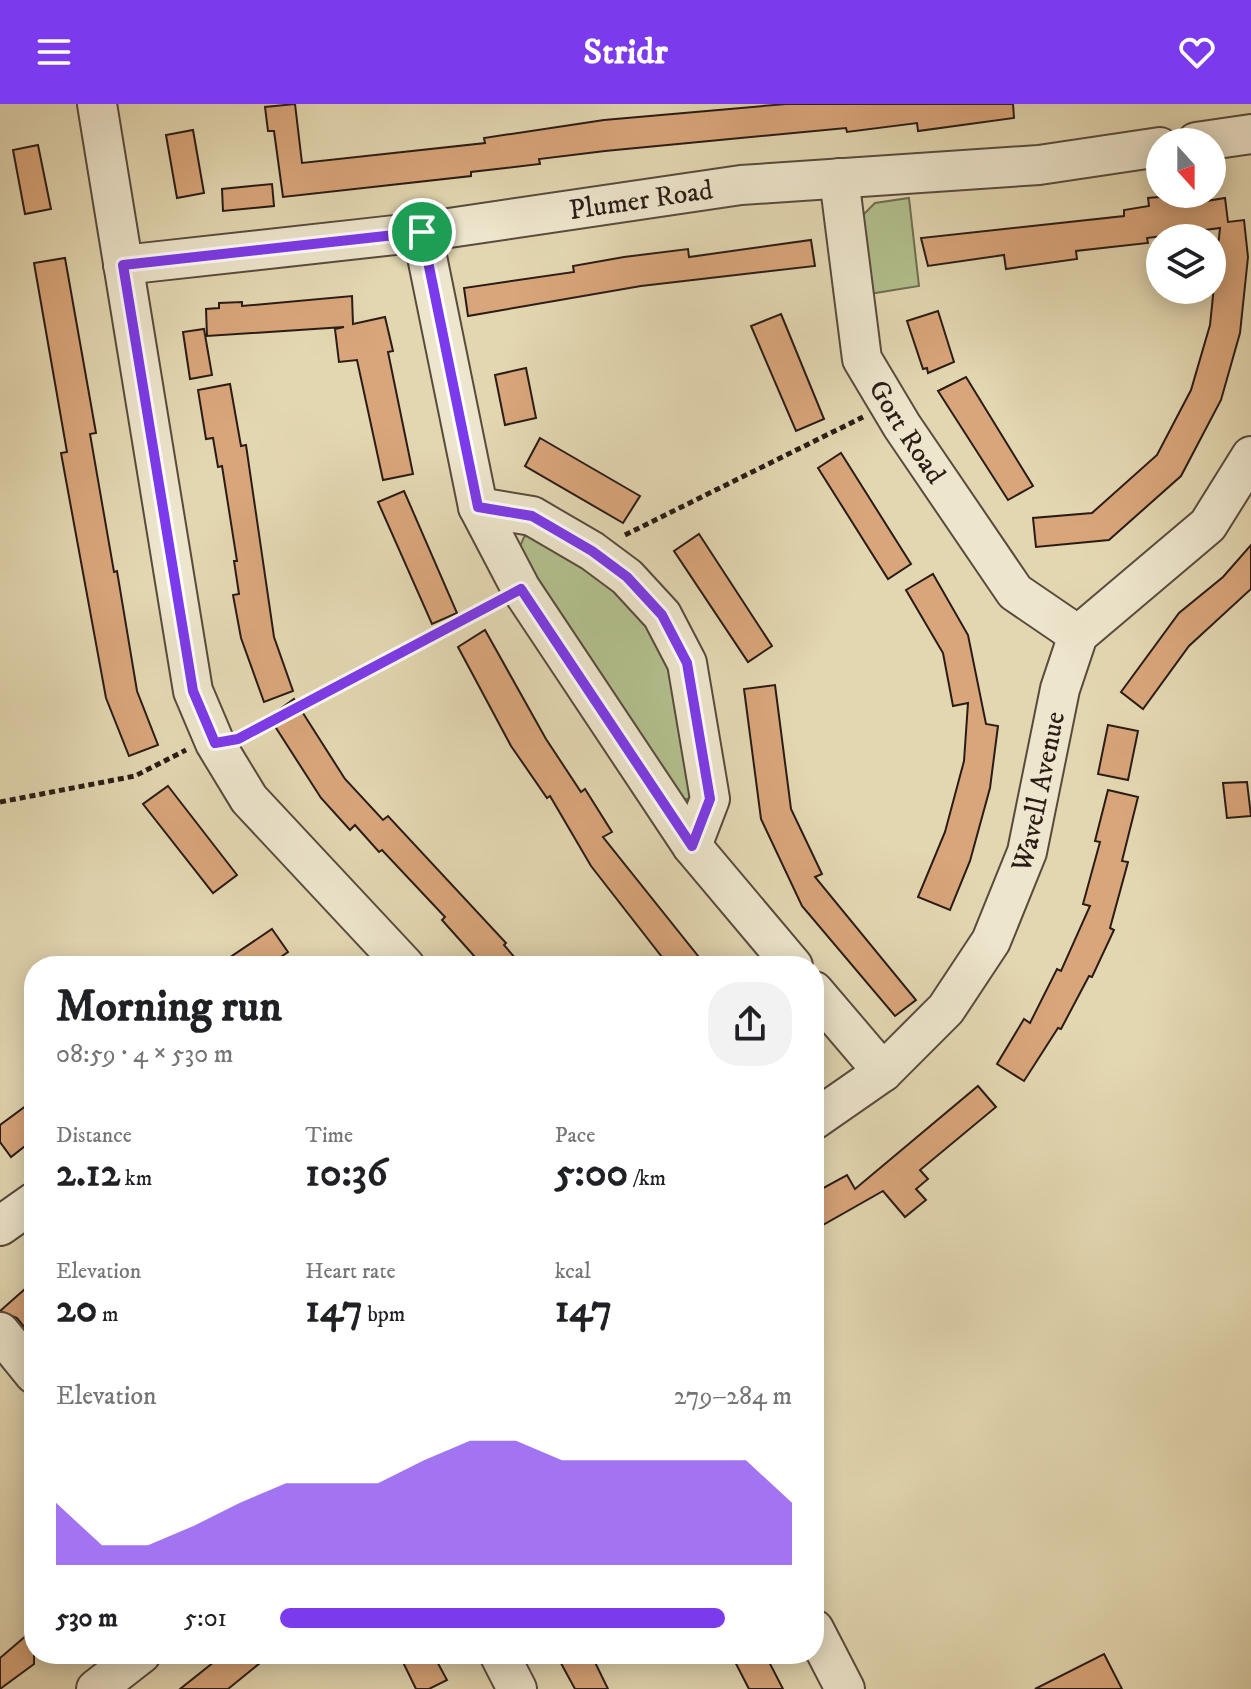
<!DOCTYPE html>
<html lang="en">
<head>
<meta charset="utf-8">
<style>
	:root { --surface:#fff; --page:#f2f2f2; --text:#202124; --muted:#757577; --accent:#7c3aed }
	body { margin:0; font-family:"IM FELL DW Pica",serif; background:var(--page); color:var(--text); height:100vh; display:flex; flex-direction:column; font-size:30px; white-space:nowrap }
	* { box-sizing:border-box; margin:0 }
	p { font-size:26px; color:var(--muted) }
	.icon { flex:none; width:44px; height:44px; fill:none; stroke:currentColor; stroke-width:2; stroke-linecap:round; stroke-linejoin:round }
	.map { position:relative; flex:1; overflow:hidden }
	.drawer { position:absolute; left:24px; top:852px; width:800px; height:708px; display:flex; flex-direction:column; background:var(--surface); border-radius:32px; box-shadow:0 4px 20px #0003 }
	.drawer>* { flex:none }
	.needle { width:52px; rotate:159deg }
	.buttons { position:absolute; left:1146px; top:24px; display:grid; gap:16px }
	.buttons a { display:grid; place-items:center; width:80px; height:80px; border-radius:50%; background:var(--surface); box-shadow:0 4px 20px #0003; font-size:40px }
	.pin { position:absolute; display:grid; place-items:center; width:68px; height:68px; color:#fff; margin:-34px; border:4px solid #fff; border-radius:50%; box-shadow:0 2px 8px #0007 }
	.round { display:grid; place-items:center; flex:none; width:84px; height:84px; border-radius:32px; background:var(--page) }
	.overview { display:flex; align-items:center; justify-content:space-between; height:136px; padding:0 32px }
	h1 { font-size:44px; font-weight:700; line-height:60px }
	.figures { display:grid; grid-template-columns:repeat(3,1fr); gap:12px; height:136px; padding:8px 32px }
	.figures div { display:grid; align-content:center }
	.figures b { font-size:40px; font-weight:700 }
	.figures small { font-size:22px; font-weight:400 }
	.figures p { font-size:22px }
	.chart { height:224px; padding:16px 32px }
	.chart p { display:flex; justify-content:space-between }
	.chart svg { width:100%; height:144px; margin-top:8px; fill:var(--accent); opacity:.7 }
	ul { padding:0 32px; list-style:none; font-size:26px }
	li { display:grid; grid-template-columns:128px 96px 1fr; align-items:center; height:60px }
	li i { height:20px; border-radius:10px; background:var(--accent) }
	header { display:flex; justify-content:space-between; align-items:center; height:104px; padding:0 32px; background:var(--accent); color:#fff; font-size:36px; font-weight:700 }
	.map>svg:first-child { display:block }
	.green { fill:#b2bf8d; stroke:#6e6e52; stroke-width:2 }
	.building { fill:#d9a57a; stroke:#291c17; stroke-width:2 }
	.lines { fill:none; stroke-linecap:round; stroke-linejoin:round }
	.minor-casing { stroke:#584b3e; stroke-width:42 }
	.path { stroke:#291c17; stroke-width:5; stroke-dasharray:6 4; stroke-linecap:butt }
	.minor { stroke:#ede5cc; stroke-width:38 }
	.route-casing { stroke:#fff; stroke-width:16 }
	.route { stroke:#7c3aed; stroke-width:10 }
	.labels { text-anchor:middle; dominant-baseline:central; stroke-width:8; stroke-linejoin:round; paint-order:stroke }
	.street-label { font-size:28px; fill:#291c17; stroke:#ede5cc }
</style>
</head>
<body>
<header><svg class="icon" aria-label="menu" viewBox="0 0 24 24"><path d="M4 6h16M4 12h16M4 18h16"/></svg>Stridr<svg class="icon" aria-label="heart" viewBox="0 0 24 24"><path d="M12 20l-8-8c-3-5 5-10 8-4 3-6 11-1 8 4z"/></svg></header>
<div class="map">
<svg width="1251" height="1585" viewBox="0 0 1251 1585">
	<rect width="100%" height="100%" fill="#e3d7b1"/>
	<filter id="stains"><feTurbulence type="fractalNoise" baseFrequency=".0025" numOctaves="4"/><feColorMatrix values="0 0 0 0 .2 0 0 0 0 .09 0 0 0 0 .02 0 0 0 .5 -.17"/></filter>
	<radialGradient id="worn" r=".72"><stop offset=".6" stop-color="#630" stop-opacity="0"/><stop offset="1" stop-color="#630" stop-opacity=".3"/></radialGradient>
	<g class="green">
		<polygon points="909,94 919,182 863,191 861,113 875,99"/>
		<polygon points="535,428 624,485 678,563 698,670 690,694 683,696 518,447 524,433"/>
	</g>
	<g class="building">
		<polygon points="295,0 302,59 485,39 484,34 604,16 786,0 1013,0 1014,14 918,27 917,19 847,28 846,24 605,47 539,55 540,60 471,68 471,72 283,93 274,27 268,27 265,3"/>
		<polygon points="193,26 204,89 177,94 166,31"/>
		<polygon points="38,41 51,105 25,110 13,46"/>
		<polygon points="272,80 274,102 223,107 222,85"/>
		<polygon points="1193,90 1194,99 1225,94 1228,118 1244,116 1248,153 1240,229 1221,296 1181,372 1109,436 1036,443 1033,414 1092,409 1157,351 1191,286 1210,221 1220,124 1147,134 1148,139 1076,147 1077,155 1006,165 1004,151 928,162 921,134 1124,112 1124,106 1149,102 1148,94"/>
		<polygon points="811,136 815,162 641,182 468,212 464,184 574,168 573,162 624,153 688,145 689,153"/>
		<polygon points="65,154 96,329 90,330 114,468 117,467 137,587 158,641 129,652 106,594 61,349 67,348 34,159"/>
		<polygon points="352,192 353,220 385,213 393,247 388,248 413,370 383,376 357,256 339,258 335,225 344,223 207,232 206,205 219,204 219,199 242,198 242,202"/>
		<polygon points="938,207 954,258 928,269 927,264 923,265 907,217"/>
		<polygon points="781,210 824,315 796,327 751,222"/>
		<polygon points="204,225 212,271 190,275 183,228"/>
		<polygon points="526,264 536,314 505,321 495,271"/>
		<polygon points="966,273 1033,382 1008,396 938,287"/>
		<polygon points="230,280 241,342 246,341 274,533 293,587 264,598 241,534 233,491 239,490 234,457 237,457 222,362 218,363 213,334 206,335 198,286"/>
		<polygon points="540,334 640,392 623,419 525,362"/>
		<polygon points="841,349 911,460 888,475 818,364"/>
		<polygon points="404,387 457,509 432,520 378,398"/>
		<polygon points="699,430 772,542 748,558 674,447"/>
		<polygon points="1251,441 1251,485 1189,542 1143,605 1121,588 1179,509 1223,473"/>
		<polygon points="933,470 968,531 986,620 998,622 990,684 970,757 950,806 918,793 945,728 964,657 968,599 953,602 943,549 906,486"/>
		<polygon points="485,526 546,635 581,688 585,685 612,728 603,733 706,862 669,862 591,762 550,692 547,694 511,642 458,543"/>
		<polygon points="775,581 791,705 822,770 815,773 916,896 895,912 802,802 761,715 744,585"/>
		<polygon points="294,595 345,675 383,716 388,712 506,839 504,841 522,862 483,862 442,816 445,813 382,746 379,748 355,721 350,726 321,694 269,613"/>
		<polygon points="1108,621 1138,627 1128,676 1098,670"/>
		<polygon points="1247,678 1251,712 1227,714 1223,679"/>
		<polygon points="168,682 237,771 213,789 143,700"/>
		<polygon points="1108,686 1138,693 1122,757 1128,758 1110,824 1114,826 1092,873 1089,872 1061,925 1058,924 1024,977 997,960 1024,915 1030,919 1057,865 1061,867 1090,802 1083,800 1100,738 1095,737"/>
		<polygon points="272,825 288,848 268,862 217,862"/>
		<polygon points="978,982 996,1003 920,1066 928,1075 916,1085 926,1096 905,1113 883,1087 814,1126 814,1089 847,1071 855,1085"/>
		<polygon points="34,996 34,1035 11,1053 0,1038 0,1021"/>
		<polygon points="34,1177 34,1235 17,1214 0,1207"/>
		<polygon points="34,1525 34,1560 0,1585 0,1554"/>
		<polygon points="224,1550 271,1550 228,1585 180,1585"/>
		<polygon points="399,1550 433,1550 447,1576 429,1585 416,1585"/>
		<polygon points="556,1550 591,1550 608,1585 575,1585"/>
		<polygon points="731,1550 765,1550 783,1585 749,1585"/>
		<polygon points="1104,1550 1122,1585 1035,1585"/>
	</g>
	<g class="lines">
		<g class="minor-casing">
			<g id="minor">
				<polyline points="97,0 193,587 215,639 249,695 405,862"/>
				<polyline points="1196,38 1251,30"/>
				<path id="s1" d="M839,74L862,255L902,322L1015,488L1078,531"/>
				<polyline points="422,128 478,403 521,485 692,742 793,862"/>
				<path id="s2" d="M123,161L422,128L741,81L1039,61L1160,43"/>
				<polyline points="478,403 532,412 592,447 627,473 662,511 687,559 710,695 692,742"/>
				<polyline points="814,887 883,968"/>
				<path id="s3" d="M814,1016L883,968L946,905L991,837L1027,748L1060,585L1078,531L1208,421L1251,352"/>
				<polyline points="0,1122 34,1098"/>
				<polyline points="0,1228 34,1270"/>
				<polyline points="814,1525 845,1585"/>
				<polyline points="499,1550 517,1585"/>
				<polyline points="96,1585 141,1550"/>
			</g>
		</g>
		<g class="path">
			<polyline points="625,431 863,313"/>
			<polyline points="246,630 496,500"/>
			<polyline points="0,698 135,672 186,646"/>
		</g>
		<use href="#minor" class="minor"/>
	</g>
	<g class="lines">
		<g class="route-casing">
			<polygon id="route" points="422,128 478,403 532,412 592,447 627,473 662,511 687,559 710,695 692,742 521,485 238,635 215,639 193,587 123,161"/>
		</g>
		<use href="#route" class="route"/>
	</g>
	<g class="labels">
		<g class="street-label">
			<text stroke="none"><textPath href="#s2" startOffset="522">Plumer Road</textPath></text>
			<text stroke="none"><textPath href="#s1" startOffset="268">Gort Road</textPath></text>
			<text stroke="none"><textPath href="#s3" startOffset="412">Wavell Avenue</textPath></text>
		</g>
	</g>
	<rect width="100%" height="100%" filter="url(#stains)"/>
	<rect width="100%" height="100%" fill="url(#worn)"/>
</svg>
<div class="buttons">
<a><svg class="needle" viewBox="-14 -14 28 28"><path d="M0-13l5 13h-10z" fill="#e53935"/><path d="M0 13l5-13h-10z" fill="#757577"/></svg></a>
<a><svg class="icon" aria-label="layers" viewBox="0 0 24 24"><path d="M12 4l9 5-9 5-9-5zM3 14l9 5 9-5"/></svg></a>
</div>
<div class="pin" style="left:422px;top:128px;background:#1e9e55"><svg class="icon" aria-label="arrive" viewBox="0 0 24 24"><path d="M6 21V4h12l-3 4 3 4H6"/></svg></div>
<section class="drawer">
<div class="overview"><div><h1>Morning run</h1><p>08:59 · 4 × 530 m</p></div><a class="round"><svg class="icon" aria-label="share" viewBox="0 0 24 24"><path d="M12 15V3M7 8l5-5 5 5M5 13v7h14v-7"/></svg></a></div>
<div class="figures">
<div><p>Distance</p><b>2.12<small> km</small></b></div>
<div><p>Time</p><b>10:36</b></div>
<div><p>Pace</p><b>5:00<small> /km</small></b></div>
</div>
<div class="figures">
<div><p>Elevation</p><b>20<small> m</small></b></div>
<div><p>Heart rate</p><b>147<small> bpm</small></b></div>
<div><p>kcal</p><b>147</b></div>
</div>
<div class="chart"><p><span>Elevation</span>279–284 m</p>
<svg viewBox="0 0 160 44" preserveAspectRatio="none"><path d="M0 44V25L10 38L20 38L30 32L40 25L50 19L60 19L70 19L80 12L90 6L100 6L110 12L120 12L130 12L140 12L150 12L160 25V44z"/></svg>
</div>
<ul>
<li><b>530 m</b>5:01<i style="width:87%"></i></li>
</ul>
</section>
</div>
</body>
</html>
